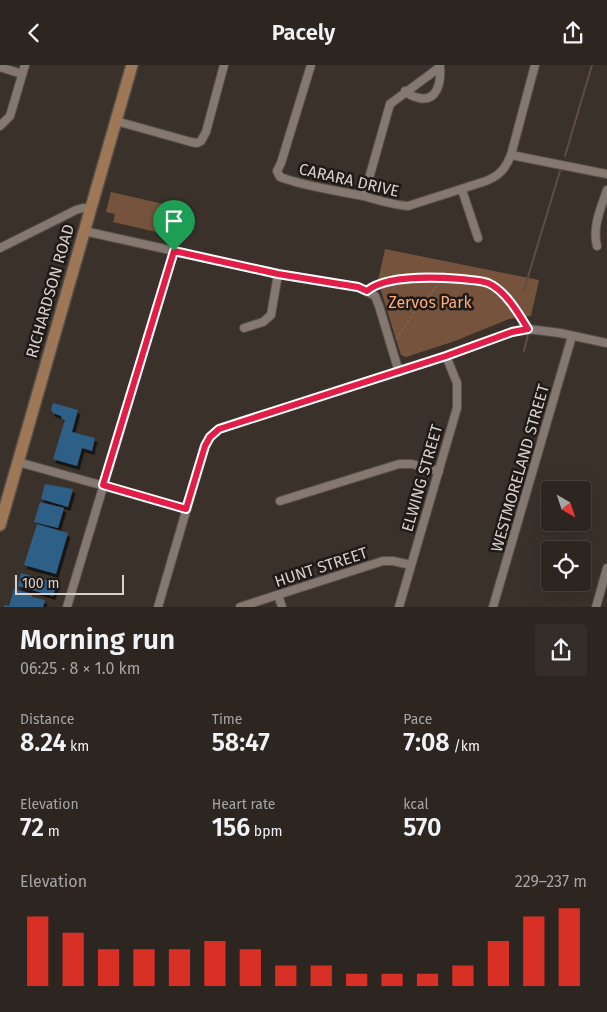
<!DOCTYPE html>
<html lang="en">
<head>
<meta charset="utf-8">
<style>
	:root { --surface:#2c2520; --page:#342d29; --text:#f1f3f6; --muted:#a6a5a5; --line:#48423e; --accent:#d93025 }
	body { margin:0; font-family:"Fira Sans",sans-serif; background:var(--page); color:var(--text); height:100vh; display:flex; flex-direction:column; font-size:19px; white-space:nowrap }
	* { box-sizing:border-box; margin:0 }
	p { font-size:16px; color:var(--muted) }
	.icon { flex:none; width:28px; height:28px; fill:none; stroke:currentColor; stroke-width:2; stroke-linecap:round; stroke-linejoin:round }
	.map { position:relative; height:542px; overflow:hidden }
	.side { display:flex; flex-direction:column; background:var(--surface); flex:1 }
	.side>* { flex:none }
	.needle { width:32px; rotate:141deg }
	.controls { position:absolute; left:541px; top:416px; display:grid; gap:10px }
	.controls a { display:grid; place-items:center; width:50px; height:50px; border-radius:5px; background:var(--surface); box-shadow:0 5px 20px #0002,0 0 0 1px var(--line); font-size:25px }
	.scale { position:absolute; left:15px; bottom:12px; width:109px; box-sizing:border-box; padding-left:5px; border:2px solid #d7d0cc; border-top:0; font-size:14px; line-height:18px; white-space:nowrap; color:#d7d0cc; -webkit-text-stroke:4px #1f1a17; paint-order:stroke }
	.pin { position:absolute; display:grid; place-items:center; width:42px; height:42px; color:#fff; margin:-51px -21px; border-radius:50% 50% 50% 0; rotate:-45deg; box-shadow:0 0 5px #0007 }
	.pin .icon { rotate:45deg }
	.round { display:grid; place-items:center; flex:none; width:52px; height:52px; border-radius:5px; background:var(--page) }
	.summary { display:flex; align-items:center; justify-content:space-between; height:85px; padding:0 20px }
	h1 { font-size:28px; font-weight:600; line-height:38px }
	.stats { display:grid; grid-template-columns:repeat(3,1fr); gap:8px; height:85px; padding:5px 20px }
	.stats div { display:grid; align-content:center }
	.stats b { font-size:25px; font-weight:600 }
	.stats small { font-size:14px; font-weight:400 }
	.stats p { font-size:14px }
	.chart { height:140px; padding:10px 20px }
	.chart p { display:flex; justify-content:space-between }
	.chart svg { width:100%; height:90px; margin-top:5px; stroke:var(--accent); stroke-width:6 }
	header { display:flex; justify-content:space-between; align-items:center; height:65px; padding:0 20px; background:var(--surface); font-size:22px; font-weight:600 }
	.map>svg:first-child { display:block }
	.green { fill:#76533d }
	.lines { fill:none; stroke-linecap:round; stroke-linejoin:round }
	.stream { stroke:#614d3f; stroke-width:2 }
	.building { fill:#2f5e86; filter:url(#shadow) }
	.street-casing { stroke:#58504a; stroke-width:10 }
	.secondary-casing { stroke:#58504a; stroke-width:14 }
	.path { stroke:#837a75; stroke-width:1; stroke-dasharray:2.5 2.5; stroke-linecap:butt }
	.street { stroke:#847871; stroke-width:8 }
	.secondary { stroke:#9e7757; stroke-width:11 }
	.route-casing { stroke:#fff; stroke-width:10 }
	.route { stroke:#e11d48; stroke-width:6 }
	.labels { text-anchor:middle; dominant-baseline:central; stroke-width:5; stroke-linejoin:round; paint-order:stroke }
	.street-label { font-size:16px; fill:#d7d0cc; stroke:#1f1a17 }
	.park-label { font-size:16px; fill:#fcaf7b; stroke:#1f1a17 }
</style>
</head>
<body>
<header><svg class="icon" aria-label="back" viewBox="0 0 24 24"><path d="M15 5l-7 7 7 7"/></svg>Pacely<svg class="icon" aria-label="share" viewBox="0 0 24 24"><path d="M12 15V3M7 8l5-5 5 5M5 13v7h14v-7"/></svg></header>
<div class="map">
<svg width="607" height="542" viewBox="0 0 607 542">
	<defs>
		<filter id="shadow"><feDropShadow dx="2.5" dy="4" stdDeviation="0" flood-color="#0009"/></filter>
	</defs>
	<rect width="100%" height="100%" fill="#3b312b"/>
	<g class="green">
		<polygon points="111,127 172,141 165,169 113,157 115,149 106,147"/>
		<polygon points="385,184 539,215 531,251 509,254 455,276 406,292 401,290 378,216"/>
	</g>
	<g class="lines">
		<g class="stream">
			<polyline points="565,91 592,0"/>
			<polyline points="524,225 560,106"/>
			<polyline points="524,286 528,270"/>
		</g>
	</g>
	<g class="building">
		<polygon points="53,338 78,345 72,367 95,373 92,386 82,383 77,401 53,394 65,355 62,354 61,351 53,348 51,344"/>
		<polygon points="45,419 73,424 68,442 41,434"/>
		<polygon points="40,437 64,443 58,463 34,457"/>
		<polygon points="37,459 68,468 56,509 24,500"/>
		<polygon points="21,508 57,518 53,531 18,521"/>
		<polygon points="14,524 32,529 32,532 45,535 43,542 4,542 4,540 9,541"/>
	</g>
	<g class="lines">
		<g class="street-casing">
			<g id="street">
				<path d="M311,0L281,98L277,106L280,112C307,122 335,125 363,131C378,135 393,140 408,141L483,117C498,112 505,105 511,90L535,0"/>
				<polyline points="0,2 22,9"/>
				<path d="M405,26C409,30 414,32 419,33C438,37 441,16 440,2"/>
				<polyline points="116,56 191,77 197,78 201,76 206,67 224,0"/>
				<polyline points="0,61 10,51 25,0"/>
				<polyline points="511,90 607,109"/>
				<polyline points="462,125 478,173"/>
				<polyline points="364,131 390,39 440,2 439,0"/>
				<polyline points="84,166 278,209 358,222 375,231 379,241 399,307"/>
				<path d="M597,181C592,162 601,143 607,125"/>
				<polyline points="0,183 76,145 83,143 91,144"/>
				<polyline points="244,263 263,257 271,250 278,209"/>
				<polyline points="18,397 187,444"/>
				<polyline points="280,436 399,399 412,399 439,406"/>
				<polyline points="278,530 282,542"/>
				<polyline points="67,542 174,186"/>
				<polyline points="158,542 205,381 210,372 219,364 446,291 512,267 528,264 560,268 607,278"/>
				<polyline points="240,542 383,496 393,496 411,500"/>
				<polyline points="399,542 457,343 457,318 446,291"/>
				<polyline points="493,542 572,271"/>
				<polyline points="596,542 607,503"/>
			</g>
		</g>
		<g class="secondary-casing">
			<polyline id="secondary" points="0,460 132,0"/>
		</g>
		<g class="path">
			<polyline points="373,220 416,212 438,213 488,218 505,232 523,256"/>
			<polyline points="396,274 416,245 443,214"/>
		</g>
		<use href="#street" class="street"/>
		<use href="#secondary" class="secondary"/>
	</g>
	<g class="lines">
		<g class="route-casing">
			<path id="route" d="M174,186L278,209L358,222L367,226C386,210 436,212 461,214C469,215 480,215 488,218C505,225 519,249 528,264L512,267L446,291L219,364L210,372L205,381L186,444L103,420Z"/>
		</g>
		<use href="#route" class="route"/>
	</g>
	<g class="labels">
		<g class="street-label">
			<text transform="translate(349 115) rotate(13)">CARARA DRIVE</text>
			<text transform="translate(50 226) rotate(-74)">RICHARDSON ROAD</text>
			<text transform="translate(520 403) rotate(-74)">WESTMORELAND STREET</text>
			<text transform="translate(422 413) rotate(-74)">ELWING STREET</text>
			<text transform="translate(321 502) rotate(-18)">HUNT STREET</text>
		</g>
		<g class="park-label">
			<text x="430" y="237">Zervos Park</text>
		</g>
	</g>
</svg>
<div class="controls">
<a><svg class="needle" viewBox="-14 -14 28 28"><path d="M0-13l5 13h-10z" fill="#e53935"/><path d="M0 13l5-13h-10z" fill="#a6a5a5"/></svg></a>
<a><svg class="icon" aria-label="locate" viewBox="0 0 24 24"><circle cx="12" cy="12" r="6"/><path d="M12 2v4M12 18v4M2 12h4M18 12h4"/></svg></a>
</div>
<div class="scale">100 m</div>
<div class="pin" style="left:174px;top:186px;background:#1e9e55"><svg class="icon" aria-label="arrive" viewBox="0 0 24 24"><path d="M6 21V4h12l-3 4 3 4H6"/></svg></div>
</div>
<section class="side">
<div class="summary"><div><h1>Morning run</h1><p>06:25 · 8 × 1.0 km</p></div><a class="round"><svg class="icon" aria-label="share" viewBox="0 0 24 24"><path d="M12 15V3M7 8l5-5 5 5M5 13v7h14v-7"/></svg></a></div>
<div class="stats">
<div><p>Distance</p><b>8.24<small> km</small></b></div>
<div><p>Time</p><b>58:47</b></div>
<div><p>Pace</p><b>7:08<small> /km</small></b></div>
</div>
<div class="stats">
<div><p>Elevation</p><b>72<small> m</small></b></div>
<div><p>Heart rate</p><b>156<small> bpm</small></b></div>
<div><p>kcal</p><b>570</b></div>
</div>
<div class="chart"><p><span>Elevation</span>229–237 m</p>
<svg viewBox="0 0 160 44" preserveAspectRatio="none"><path d="M5 44V10M15 44V18M25 44V26M35 44V26M45 44V26M55 44V22M65 44V26M75 44V34M85 44V34M95 44V38M105 44V38M115 44V38M125 44V34M135 44V22M145 44V10M155 44V6"/></svg>
</div>
</section>
</body>
</html>
